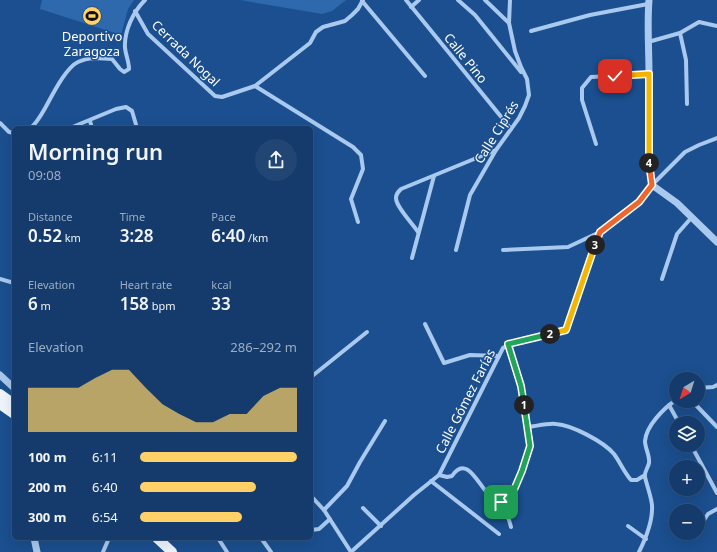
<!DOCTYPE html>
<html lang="en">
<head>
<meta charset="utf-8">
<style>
	:root { --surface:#143b6b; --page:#214673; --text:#f1f3f6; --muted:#9dadc1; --line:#33557e; --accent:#ffd166 }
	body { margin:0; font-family:"Noto Sans",sans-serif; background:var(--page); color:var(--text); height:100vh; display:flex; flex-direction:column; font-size:15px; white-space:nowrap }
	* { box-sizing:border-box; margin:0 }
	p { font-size:13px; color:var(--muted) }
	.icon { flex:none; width:22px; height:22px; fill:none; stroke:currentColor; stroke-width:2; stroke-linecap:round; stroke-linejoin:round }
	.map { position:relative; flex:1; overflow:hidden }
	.drawer { position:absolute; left:12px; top:126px; width:301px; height:414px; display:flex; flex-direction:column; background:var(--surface); border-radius:6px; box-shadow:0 4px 16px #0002,0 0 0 1px var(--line) }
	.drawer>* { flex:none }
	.needle { width:26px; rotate:218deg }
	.controls { position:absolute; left:669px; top:372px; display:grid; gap:8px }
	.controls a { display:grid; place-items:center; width:36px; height:36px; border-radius:50%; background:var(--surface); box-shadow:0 4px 16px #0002,0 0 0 1px var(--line); font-size:20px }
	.pin { position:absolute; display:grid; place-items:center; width:34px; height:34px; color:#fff; margin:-17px; border-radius:8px; box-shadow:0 2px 6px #0006 }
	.km { position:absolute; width:20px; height:20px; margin:-10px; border-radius:50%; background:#222; color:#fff; font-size:11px; line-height:20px; text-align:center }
	.round { display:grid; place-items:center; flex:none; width:42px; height:42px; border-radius:21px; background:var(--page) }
	.summary { display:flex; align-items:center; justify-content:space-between; height:68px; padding:0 16px }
	h1 { font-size:22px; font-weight:600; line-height:30px }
	.metrics { display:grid; grid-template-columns:repeat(3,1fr); gap:6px; height:68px; padding:4px 16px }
	.metrics div { display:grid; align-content:center }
	.metrics b { font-size:17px; font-weight:600 }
	.metrics small { font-size:11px; font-weight:400 }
	.metrics p { font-size:11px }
	.chart { height:112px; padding:8px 16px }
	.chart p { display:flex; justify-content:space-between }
	.chart svg { width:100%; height:72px; margin-top:4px; fill:var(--accent); opacity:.7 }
	ul { padding:0 16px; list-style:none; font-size:13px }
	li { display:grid; grid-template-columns:64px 48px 1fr; align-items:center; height:30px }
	li i { height:10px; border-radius:5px; background:var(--accent) }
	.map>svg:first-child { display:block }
	.green { fill:#2e69ad }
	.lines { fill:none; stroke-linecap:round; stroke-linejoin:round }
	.minor { stroke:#a9c9ee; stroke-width:4 }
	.tertiary { stroke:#a9c9ee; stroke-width:7 }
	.primary { stroke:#f0f6ff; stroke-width:10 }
	.split-1-casing { stroke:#fff; stroke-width:8 }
	.split-2-casing { stroke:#fff; stroke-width:8 }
	.split-3-casing { stroke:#fff; stroke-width:8 }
	.split-4-casing { stroke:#fff; stroke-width:8 }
	.split-5-casing { stroke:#fff; stroke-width:8 }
	.split-1 { stroke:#22a559; stroke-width:5 }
	.split-2 { stroke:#22a559; stroke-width:5 }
	.split-3 { stroke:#f5b400; stroke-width:5 }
	.split-4 { stroke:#f0652b; stroke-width:5 }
	.split-5 { stroke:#f5b400; stroke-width:5 }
	.labels { text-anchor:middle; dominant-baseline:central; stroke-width:3; stroke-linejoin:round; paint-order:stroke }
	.poi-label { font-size:13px; fill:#fff; stroke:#1b4f8f }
	.street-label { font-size:13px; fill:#fff; stroke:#1b4f8f }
</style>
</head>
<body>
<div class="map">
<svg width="717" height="552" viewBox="0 0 717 552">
	<rect width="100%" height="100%" fill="#1b4f8f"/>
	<g class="green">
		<polygon points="42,0 134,0 128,9 121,35 40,9"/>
		<polygon points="240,0 346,0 332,11 322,14"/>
	</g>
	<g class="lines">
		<g class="minor">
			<polyline points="406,0 511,129"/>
			<polyline points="458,0 475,15 521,72"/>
			<polyline points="485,0 509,23"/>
			<polyline points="362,1 425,76"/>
			<polyline points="411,7 419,0"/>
			<polyline points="135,11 148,34 215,96 222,97 255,86 310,43 316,32 323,27 345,21 352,15 358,9 363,0"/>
			<polyline points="531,31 590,15 648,4"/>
			<polyline points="680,33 686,60 687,104"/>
			<polyline points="648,42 680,33 699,22 717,26"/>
			<polyline points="255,86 353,147 361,155 363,169 351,199 358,222"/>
			<polyline points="90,121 92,128"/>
			<polyline points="0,123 9,132 14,133"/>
			<path d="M31,128C36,123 40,117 44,110C51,98 65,68 78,62C88,57 101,58 112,59L120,69L124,72L129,69C129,62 126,56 125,48C124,31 133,12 145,0"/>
			<polyline points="70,128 116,109 126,107 132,111 137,128"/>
			<polyline points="596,144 582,100 582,88 591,77 649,74"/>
			<path d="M418,232C413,224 396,207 396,198C396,194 398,192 401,189L496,150"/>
			<polyline points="456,250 470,195 496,150 519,118 525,106 529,95 527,79 521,67 515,51 509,23 510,0"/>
			<polyline points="503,250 568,247 600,232"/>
			<polyline points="412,258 434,176"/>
			<polyline points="0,279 14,283"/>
			<polyline points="662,279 677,234 692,217"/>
			<polyline points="425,324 444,363 470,355 499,356"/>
			<polyline points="311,377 367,332"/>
			<polyline points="698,388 713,387 717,385"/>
			<polyline points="692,401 717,427"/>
			<polyline points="669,405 679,423"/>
			<path d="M528,427C537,426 547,423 556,424C572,425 604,442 614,454C620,462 624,472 631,480H637L645,475"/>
			<polyline points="691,445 717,493"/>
			<path d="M439,475L447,477L452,476C471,447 485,509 503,501C510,498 512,495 515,488C520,476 529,459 530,445C530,436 528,425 526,415C524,405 523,395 521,385C517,371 512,358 508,345"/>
			<polyline points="431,481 499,534"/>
			<polyline points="311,496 324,510 351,552"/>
			<polyline points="501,502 509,520 511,527"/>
			<polyline points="363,508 381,526"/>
			<polyline points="324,510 347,486 360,462 385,421"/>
			<polyline points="628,526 646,539"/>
			<polyline points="698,529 708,514 717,509"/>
			<polyline points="311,530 319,529 330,519"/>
			<polyline points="695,534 695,533"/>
			<polyline points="218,538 227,552"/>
			<polyline points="261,538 271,552"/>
			<polyline points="103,552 109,538"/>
			<polyline points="351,552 414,495 439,475 503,348 508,345 566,330 600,232 639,202 652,185 685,152 699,145 717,138"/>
			<path d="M639,552C646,538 653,521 652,505C651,496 647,486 645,477C644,472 648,468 649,463C650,456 645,448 645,441C646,426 664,408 676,400"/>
		</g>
		<g class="tertiary">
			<path d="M649,0C647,25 649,49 649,74C650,111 647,148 652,185L677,203L717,242"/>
			<polyline points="0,375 14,388"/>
			<polyline points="34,538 37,552"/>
		</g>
		<g class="primary">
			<polyline points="0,394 14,404"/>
			<polyline points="0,404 14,414"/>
			<polyline points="157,538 172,552"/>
		</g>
	</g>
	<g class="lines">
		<g class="split-1-casing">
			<polyline id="split-1" points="501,502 511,497 522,471 530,446 524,405"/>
		</g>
		<g class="split-2-casing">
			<polyline id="split-2" points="524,405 521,386 508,344 550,334"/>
		</g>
		<g class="split-3-casing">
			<polyline id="split-3" points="550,334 566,330 595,245"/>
		</g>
		<g class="split-4-casing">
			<polyline id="split-4" points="595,245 600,232 639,202 652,185 649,163"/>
		</g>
		<g class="split-5-casing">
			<polyline id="split-5" points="615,76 649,74 649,163"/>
		</g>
		<use href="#split-1" class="split-1"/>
		<use href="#split-2" class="split-2"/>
		<use href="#split-3" class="split-3"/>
		<use href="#split-4" class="split-4"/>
		<use href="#split-5" class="split-5"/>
	</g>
	<defs>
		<g id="stadium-disc" transform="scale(1)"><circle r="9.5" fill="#ffd166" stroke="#1b4f8f"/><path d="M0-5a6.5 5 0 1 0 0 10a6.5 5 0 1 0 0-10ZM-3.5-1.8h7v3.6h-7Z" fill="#111"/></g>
	</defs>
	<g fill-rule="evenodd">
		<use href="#stadium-disc" x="92" y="16"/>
	</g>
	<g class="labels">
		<g class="poi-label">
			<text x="92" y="36">Deportivo<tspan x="92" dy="15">Zaragoza</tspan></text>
		</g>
		<g class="street-label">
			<text transform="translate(186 53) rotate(44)">Cerrada Nogal</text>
			<text transform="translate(466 58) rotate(51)">Calle Pino</text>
			<text transform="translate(496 132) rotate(-58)">Calle Ciprés</text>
			<text transform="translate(465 401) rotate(-63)">Calle Gómez Farías</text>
		</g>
	</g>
</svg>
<div class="controls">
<a><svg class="needle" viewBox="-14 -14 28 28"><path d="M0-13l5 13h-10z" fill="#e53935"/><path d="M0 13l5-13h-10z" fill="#9dadc1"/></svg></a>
<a><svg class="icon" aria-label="layers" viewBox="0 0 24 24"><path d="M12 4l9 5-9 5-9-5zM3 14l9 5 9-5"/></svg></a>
<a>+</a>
<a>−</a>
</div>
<div class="pin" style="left:501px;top:502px;background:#1e9e55"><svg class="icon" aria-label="arrive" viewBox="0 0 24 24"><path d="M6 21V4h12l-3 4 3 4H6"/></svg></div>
<div class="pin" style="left:615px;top:76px;background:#d93025"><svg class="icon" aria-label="check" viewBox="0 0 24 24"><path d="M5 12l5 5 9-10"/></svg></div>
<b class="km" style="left:524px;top:405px">1</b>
<b class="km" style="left:550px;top:334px">2</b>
<b class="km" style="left:595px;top:245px">3</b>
<b class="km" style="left:649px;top:163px">4</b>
<section class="drawer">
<div class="summary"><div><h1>Morning run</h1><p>09:08</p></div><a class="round"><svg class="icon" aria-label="share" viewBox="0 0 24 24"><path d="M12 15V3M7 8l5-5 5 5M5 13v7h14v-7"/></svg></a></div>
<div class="metrics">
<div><p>Distance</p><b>0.52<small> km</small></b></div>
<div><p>Time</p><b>3:28</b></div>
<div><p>Pace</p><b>6:40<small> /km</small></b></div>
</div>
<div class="metrics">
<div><p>Elevation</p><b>6<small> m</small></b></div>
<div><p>Heart rate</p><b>158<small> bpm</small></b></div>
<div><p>kcal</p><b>33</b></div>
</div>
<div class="chart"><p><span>Elevation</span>286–292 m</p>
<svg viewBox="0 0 160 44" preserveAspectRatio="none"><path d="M0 44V17L10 17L20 17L30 17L40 11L50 6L60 6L70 17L80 27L90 33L100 38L110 38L120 33L130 33L140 22L150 17L160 17V44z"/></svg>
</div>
<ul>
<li><b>100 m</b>6:11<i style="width:100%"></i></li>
<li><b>200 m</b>6:40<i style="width:74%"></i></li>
<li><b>300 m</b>6:54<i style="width:65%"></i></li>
</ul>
</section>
</div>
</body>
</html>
